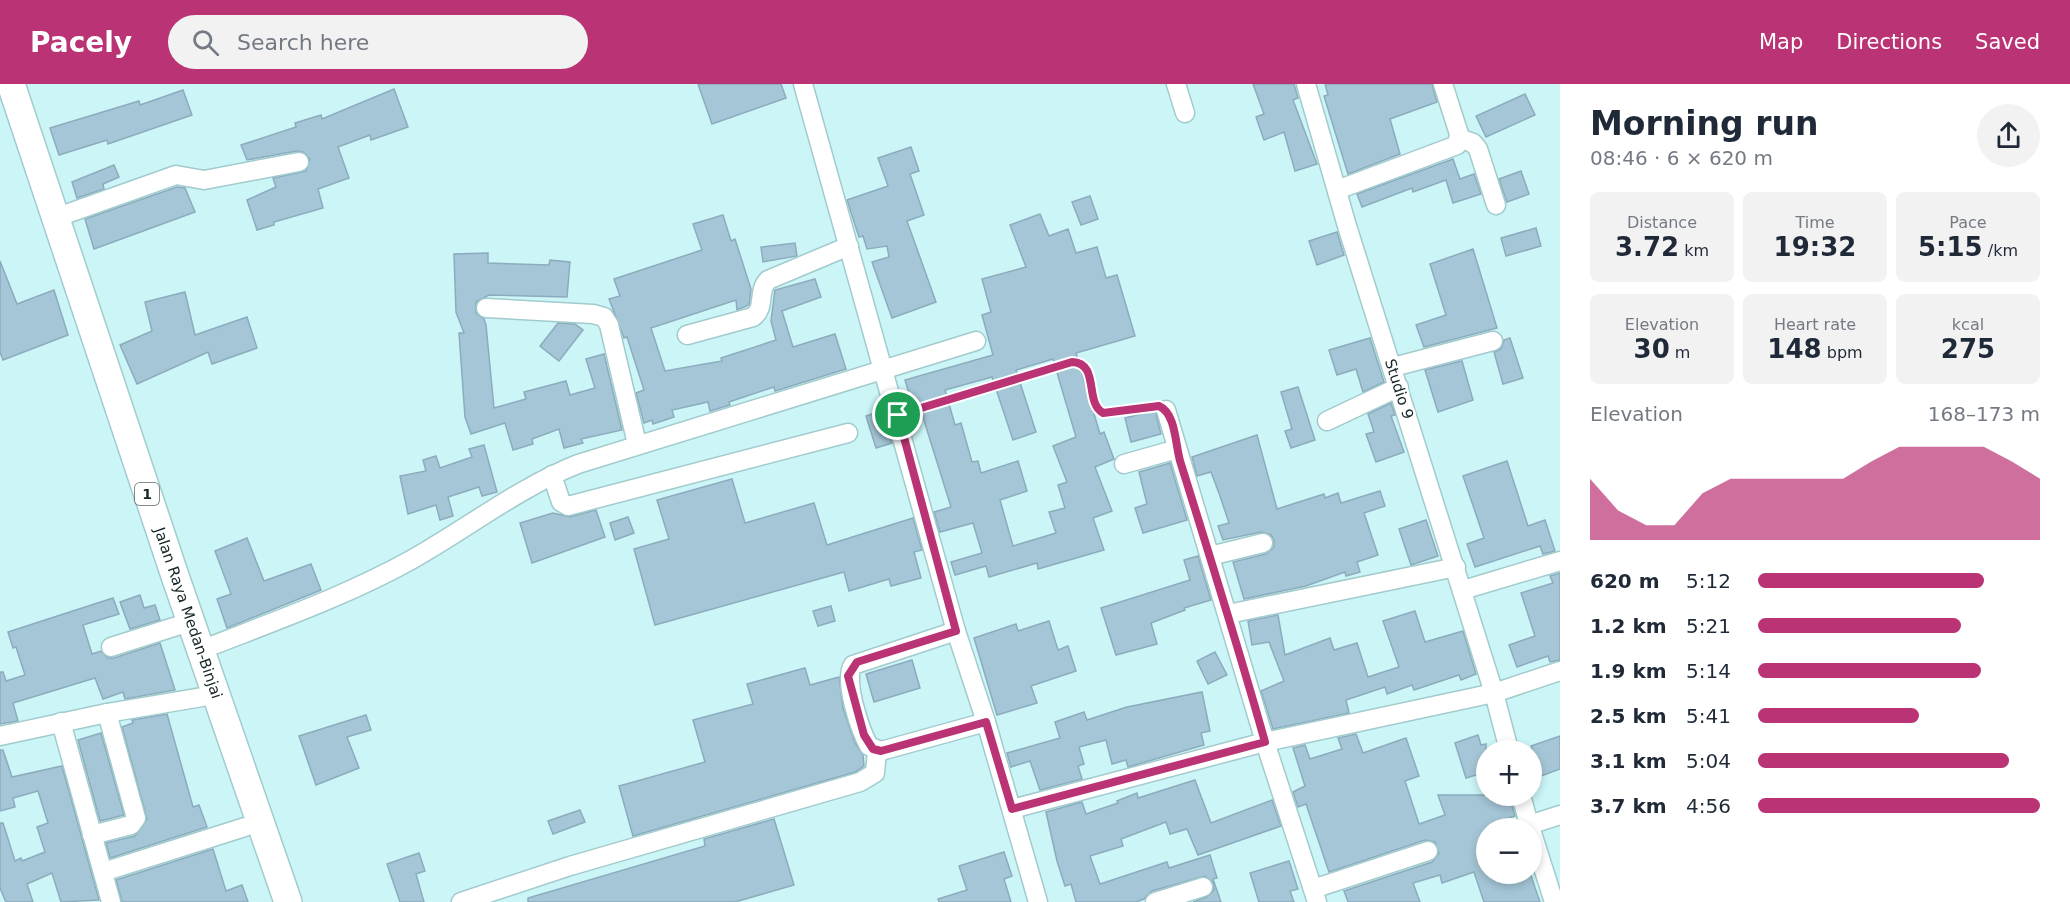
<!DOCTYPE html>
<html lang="en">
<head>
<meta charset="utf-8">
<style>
	:root { --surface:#fff; --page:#f2f2f3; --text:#1f2937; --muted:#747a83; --accent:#ba3374 }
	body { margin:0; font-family:"DejaVu Sans",sans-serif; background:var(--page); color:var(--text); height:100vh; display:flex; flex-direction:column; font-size:22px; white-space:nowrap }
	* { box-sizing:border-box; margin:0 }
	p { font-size:20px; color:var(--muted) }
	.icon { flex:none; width:33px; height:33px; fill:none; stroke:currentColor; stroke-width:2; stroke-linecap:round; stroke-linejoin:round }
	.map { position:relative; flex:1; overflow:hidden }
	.sheet { display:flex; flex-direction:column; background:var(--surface); width:510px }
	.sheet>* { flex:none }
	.buttons { position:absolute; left:1476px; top:656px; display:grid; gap:12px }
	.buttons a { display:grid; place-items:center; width:66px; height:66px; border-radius:50%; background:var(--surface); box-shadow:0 3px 9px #0003; font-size:30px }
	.pin { position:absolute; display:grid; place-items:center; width:51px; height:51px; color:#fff; margin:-26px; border:3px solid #fff; border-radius:50%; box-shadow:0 2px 6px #0007 }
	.round { display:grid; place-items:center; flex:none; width:63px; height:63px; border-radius:32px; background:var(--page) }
	.summary { display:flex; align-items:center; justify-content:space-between; height:102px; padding:0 30px }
	h1 { font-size:33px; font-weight:600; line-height:45px }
	.stats { display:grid; grid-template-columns:repeat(3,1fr); gap:9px; height:102px; padding:6px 30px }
	.stats div { display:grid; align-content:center; border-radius:9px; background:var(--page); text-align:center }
	.stats b { font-size:26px; font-weight:600 }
	.stats small { font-size:16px; font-weight:400 }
	.stats p { font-size:16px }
	.chart { height:168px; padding:12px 30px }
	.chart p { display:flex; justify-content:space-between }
	.chart svg { width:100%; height:108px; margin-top:6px; fill:var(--accent); opacity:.7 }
	ul { padding:0 30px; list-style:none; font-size:20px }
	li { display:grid; grid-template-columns:96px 72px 1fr; align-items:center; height:45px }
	li i { height:15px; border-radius:8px; background:var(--accent) }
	header { display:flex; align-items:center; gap:36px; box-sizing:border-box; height:84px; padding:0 30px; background:var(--accent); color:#fff }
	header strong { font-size:28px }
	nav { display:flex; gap:33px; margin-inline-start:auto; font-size:21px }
	.search { width:420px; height:54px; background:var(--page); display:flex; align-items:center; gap:15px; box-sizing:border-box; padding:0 21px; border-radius:33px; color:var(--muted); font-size:22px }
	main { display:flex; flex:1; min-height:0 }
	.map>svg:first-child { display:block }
	.building { fill:#a5c6d7; stroke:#8cacbd; stroke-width:1.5; fill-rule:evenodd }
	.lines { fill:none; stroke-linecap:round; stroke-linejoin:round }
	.minor-casing { stroke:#a2cbcd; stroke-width:21 }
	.highway-casing { stroke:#a2cbcd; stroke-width:30 }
	.path { stroke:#94b5b6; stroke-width:3; stroke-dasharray:6 3; stroke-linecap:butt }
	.minor { stroke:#fff; stroke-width:18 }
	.highway { stroke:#fff; stroke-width:27 }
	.route-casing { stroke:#fff; stroke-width:12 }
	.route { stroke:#ba3374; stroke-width:8 }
	.labels { text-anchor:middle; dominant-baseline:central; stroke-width:5; stroke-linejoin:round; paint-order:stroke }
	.shield { fill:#fff; stroke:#5d6768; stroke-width:1.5 }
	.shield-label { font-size:14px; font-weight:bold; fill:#172627 }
	.street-label { font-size:15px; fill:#172627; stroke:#fff }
</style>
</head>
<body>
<header>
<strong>Pacely</strong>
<div class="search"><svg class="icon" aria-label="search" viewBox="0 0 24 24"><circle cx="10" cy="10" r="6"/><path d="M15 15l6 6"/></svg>Search here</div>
<nav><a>Map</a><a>Directions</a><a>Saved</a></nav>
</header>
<main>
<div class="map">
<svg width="1560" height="818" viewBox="0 0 1560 818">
	<rect width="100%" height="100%" fill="#ccf5f7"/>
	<g class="building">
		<polygon points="698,0 781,0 786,14 712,40"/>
		<polygon points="1253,0 1294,0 1298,14 1293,16 1317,80 1295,87 1284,48 1264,56 1256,33 1264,30"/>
		<polygon points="1325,0 1432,0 1437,18 1390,35 1400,70 1348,90 1324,12 1328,11"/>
		<polygon points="394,5 408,43 371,56 370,51 338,63 349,94 318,105 323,124 274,138 274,141 257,146 247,116 276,103 273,94 306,87 310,75 303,68 297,67 247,76 241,61 296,43 295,39 321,31 322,35"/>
		<polygon points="183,6 192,31 108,60 107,56 59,71 50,44 139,17 140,21"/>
		<polygon points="1525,10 1535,31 1486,53 1476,32"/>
		<polygon points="911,63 919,87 910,90 924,131 907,137 936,218 892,234 872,178 889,173 887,162 867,165 863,152 859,153 847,116 888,102 878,74"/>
		<polygon points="1453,75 1460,95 1474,90 1481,110 1453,119 1446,96 1413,108 1412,104 1362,123 1357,110"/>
		<polygon points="114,81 119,93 103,100 104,105 77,114 72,98"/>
		<polygon points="1521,87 1529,110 1507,118 1499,95"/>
		<polygon points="177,103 185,104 195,128 94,165 85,135"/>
		<polygon points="1090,112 1098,135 1081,141 1072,118"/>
		<path d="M1040,130L1049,152L1068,145L1076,169L1097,163L1106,194L1117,191L1135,252L1076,269L1100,350L1104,348L1114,375L1095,383L1112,427L1093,434L1104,466L1038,485L1037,479L989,493L986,482L955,491L951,478L982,469L973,439L940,448L934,428L951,423L917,314L911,316L905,296L993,271L982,231L991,228L982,195L1026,183L1010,141ZM1053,275L1076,353L1053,362L1067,398L1058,401L1065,424L1049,428L1056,449L1013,462L1000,416L1027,407L1018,377L981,389L978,377L972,378L961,339L955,341L945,306L992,293L1013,356L1036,348L1016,286Z"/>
		<polygon points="723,131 731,157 735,155 751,205 749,221 737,226 736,216 651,244 665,287 722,277 721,274 776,256 771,237 775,206 815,195 821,213 782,227 793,263 835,250 846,285 775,307 774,303 729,318 730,321 710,327 708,318 672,326 674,333 653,340 652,336 644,339 636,309 644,306 627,253 624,254 609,215 620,212 614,195 702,166 693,140"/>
		<polygon points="1536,144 1541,162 1506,172 1501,154"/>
		<polygon points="1337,148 1344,171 1317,181 1309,157"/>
		<polygon points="795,159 797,172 763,178 761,163"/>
		<polygon points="1473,165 1497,244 1424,263 1416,241 1446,231 1430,180"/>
		<polygon points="488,169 488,179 549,181 550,176 570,178 567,213 489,211 476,218 476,229 484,235 486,241 494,324 526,315 524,308 566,297 570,311 595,304 586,275 604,270 622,346 581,355 583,359 564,364 559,345 532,355 533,360 513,366 505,339 471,350 465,333 459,249 464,249 456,228 454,170"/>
		<polygon points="0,177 17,220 54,206 68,251 3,276 0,268"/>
		<polygon points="185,208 195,251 247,233 257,264 212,280 208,268 137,300 120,261 152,247 145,218"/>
		<polygon points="558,239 575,240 583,246 559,277 540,262"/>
		<polygon points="1370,254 1384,298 1363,308 1356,285 1337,291 1329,266"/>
		<polygon points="1510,254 1523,294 1503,300 1494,268 1501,265 1504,256"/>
		<polygon points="1462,277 1473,316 1438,328 1425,286"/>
		<polygon points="1298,303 1315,356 1291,364 1285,347 1292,345 1281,308"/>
		<polygon points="1391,319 1395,331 1391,332 1404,368 1376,378 1366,350 1374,348 1368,330"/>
		<polygon points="1155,326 1161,350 1131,358 1125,334"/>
		<polygon points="881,327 892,359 876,364 866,332"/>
		<polygon points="1257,351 1277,425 1324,410 1325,414 1338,409 1341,419 1380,407 1385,422 1364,429 1378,471 1357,478 1360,488 1346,492 1345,488 1306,502 1244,515 1233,478 1266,470 1274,463 1274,456 1271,451 1261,448 1223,456 1218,442 1229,439 1220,412 1211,388 1197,392 1192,373"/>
		<polygon points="484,361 497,408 482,412 479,403 448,413 453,432 440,436 436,421 408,430 400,392 426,387 423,376 436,372 440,384 472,373 469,365"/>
		<polygon points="1507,377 1528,442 1545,436 1555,467 1543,470 1540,462 1475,483 1467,460 1484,454 1463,392"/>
		<polygon points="1170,379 1187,436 1143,449 1135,424 1147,420 1139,388"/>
		<polygon points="732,395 745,439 814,419 827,461 913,434 922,466 914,468 921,494 891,502 889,495 849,507 844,488 655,541 634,465 669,455 657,416"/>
		<polygon points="596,426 605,453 532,479 520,439 553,429 570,433"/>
		<polygon points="628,433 634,449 615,456 610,439"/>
		<polygon points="1426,436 1438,472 1411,481 1399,445"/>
		<polygon points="247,454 264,497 311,480 321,506 227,544 217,515 231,510 215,467"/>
		<polygon points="1198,472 1211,516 1184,524 1185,526 1151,539 1157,560 1116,571 1101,524 1190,496 1184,476"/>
		<polygon points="1560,489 1560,576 1550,578 1548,572 1517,583 1509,561 1535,552 1521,509 1553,499 1550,492"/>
		<polygon points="140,511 144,524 155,521 160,536 130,545 120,518"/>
		<polygon points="113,514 119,530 83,541 92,570 101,567 108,574 114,574 160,559 175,606 125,615 123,608 103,615 95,594 13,619 18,637 0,640 0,588 3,588 6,597 25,591 16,563 13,564 8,548"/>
		<polygon points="831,522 835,537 818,542 813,527"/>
		<polygon points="1415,527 1425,558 1463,547 1476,590 1461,596 1459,591 1414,606 1412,601 1387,610 1385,603 1346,616 1349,629 1273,645 1261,607 1284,597 1269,558 1252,561 1248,537 1278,531 1285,571 1330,554 1334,566 1357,559 1368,593 1399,583 1383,537"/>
		<polygon points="1049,537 1058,566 1068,562 1076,587 1031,602 1037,619 997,631 974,554 1016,540 1018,547"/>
		<polygon points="1215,568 1227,591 1208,600 1197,577"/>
		<polygon points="912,576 920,604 874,618 866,590"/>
		<polygon points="805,584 810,601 839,593 843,624 855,659 863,671 864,682 855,688 633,752 619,702 705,678 693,636 753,620 747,600"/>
		<polygon points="1202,608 1210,647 1201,649 1204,661 1128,683 1126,676 1112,680 1106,656 1079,663 1084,680 1078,682 1082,695 1040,706 1030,677 1011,683 1007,669 1060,654 1055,638 1084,628 1087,636 1127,623"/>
		<polygon points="167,630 193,723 199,721 207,743 110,774 106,759 135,752 147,735 122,643 133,639 132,636"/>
		<polygon points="366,631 371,646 347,653 359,684 316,701 299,652"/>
		<polygon points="101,649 124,731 100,737 78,656"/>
		<polygon points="1356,650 1363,669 1406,654 1419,692 1405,697 1419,740 1445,731 1438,711 1509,711 1515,732 1505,735 1508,744 1486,744 1486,789 1530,789 1540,818 1484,818 1474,788 1442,799 1440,791 1413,799 1420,818 1348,818 1344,807 1432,778 1439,769 1435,758 1425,756 1329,788 1306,720 1298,723 1293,708 1305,702 1293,664 1305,661 1310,675 1342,665 1338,654"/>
		<polygon points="1478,651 1481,661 1486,660 1486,688 1466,694 1455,659"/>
		<polygon points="1560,652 1560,685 1541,692 1531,662"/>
		<polygon points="0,666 3,666 12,693 62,682 99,816 61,818 52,789 27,800 33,818 6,818 0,804 0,739 3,739 15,777 21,774 22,777 45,768 37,743 48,739 38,707 13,714 15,723 0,727"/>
		<polygon points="1195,696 1211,739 1272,716 1281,742 1198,771 1187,745 1170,750 1166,738 1121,755 1123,762 1090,772 1100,800 1167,778 1169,784 1210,771 1217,794 1213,795 1221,818 1193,818 1207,813 1214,806 1213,799 1205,792 1152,807 1144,815 1136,818 1076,818 1071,800 1065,802 1057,777 1046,728 1082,718 1086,730 1118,719 1117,717 1137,709 1138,714"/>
		<polygon points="580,726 585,738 553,750 548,737"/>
		<polygon points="774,735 794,801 735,818 528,818 528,814 705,762 704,755"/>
		<polygon points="213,765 226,807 242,801 248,818 122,818 116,796"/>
		<polygon points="1004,768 1012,792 1004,795 1011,818 939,818 938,815 967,806 959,782"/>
		<polygon points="419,769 425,787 416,790 424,818 400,818 387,780"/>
		<polygon points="1289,777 1298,805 1290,807 1294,818 1259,818 1250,789"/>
	</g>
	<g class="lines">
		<g class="minor-casing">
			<g id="minor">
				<polyline points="803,0 956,547 986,638 1038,818"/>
				<polyline points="1176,0 1185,29"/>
				<polyline points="1306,0 1347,142 1494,609 1509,666"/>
				<polyline points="1459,54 1473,59 1478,65 1496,121"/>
				<polyline points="1337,106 1457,61 1459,50 1443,0"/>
				<polyline points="55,134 176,91 204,96 299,78"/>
				<polyline points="486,224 593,230 604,233 609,241 637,360"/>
				<path d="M687,251L753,233C766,224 757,207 768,196L849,162"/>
				<polyline points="1393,283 1493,257"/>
				<polyline points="1166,326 1265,658 1317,818"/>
				<polyline points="1327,337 1399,303"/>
				<polyline points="1124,380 1177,365"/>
				<polyline points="552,391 561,418 568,422 848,349"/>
				<polyline points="1210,472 1263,459"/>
				<polyline points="1463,506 1560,477"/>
				<polyline points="1228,530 1456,483"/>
				<path d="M956,547L853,581C843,596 860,646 869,662L881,667L986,638"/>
				<polyline points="111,563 177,542"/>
				<path d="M201,566C272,538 344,513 411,476C468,444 518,404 578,380L976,257"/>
				<polyline points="61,638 111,818"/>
				<polyline points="0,652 107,629 202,613"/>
				<polyline points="1521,711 1530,744"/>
				<polyline points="1012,725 1265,658 1494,609 1560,587"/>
				<polyline points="1529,741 1560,731"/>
				<polyline points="1532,749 1554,818"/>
				<polyline points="92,751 131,741 136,734 107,629"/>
				<polyline points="103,788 245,743"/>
				<polyline points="1313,805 1428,767"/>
				<polyline points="461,818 570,782 860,698 875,689 877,667"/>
				<polyline points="1155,818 1203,803"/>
			</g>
		</g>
		<g class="highway-casing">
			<polyline id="highway" points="11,0 175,492 288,818"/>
		</g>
		<path class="path" d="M911,327L1072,278C1096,279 1088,312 1099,327L1109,330L1149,324"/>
		<use href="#minor" class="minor"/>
		<use href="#highway" class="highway"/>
	</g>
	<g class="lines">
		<g class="route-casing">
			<path id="route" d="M1072,278C1100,279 1084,318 1103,329L1159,322C1177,330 1175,364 1181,380C1210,473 1239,565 1265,658L1012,725L986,638L881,667L873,665L864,651L848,592L857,578L956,547L898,331Z"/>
		</g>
		<use href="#route" class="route"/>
	</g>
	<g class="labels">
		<rect class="shield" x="135" y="399" width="24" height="22" rx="4.5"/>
		<g class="shield-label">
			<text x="147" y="410">1</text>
		</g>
		<g class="street-label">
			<text transform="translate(1399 305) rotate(72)">Studio 9</text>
			<text transform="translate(188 529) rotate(71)">Jalan Raya Medan-Binjai</text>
		</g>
	</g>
</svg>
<div class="buttons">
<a>+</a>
<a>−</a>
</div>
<div class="pin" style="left:898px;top:331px;background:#1e9e55"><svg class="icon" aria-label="arrive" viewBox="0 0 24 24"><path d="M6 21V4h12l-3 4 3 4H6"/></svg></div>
</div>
<section class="sheet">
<div class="summary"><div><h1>Morning run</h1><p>08:46 · 6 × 620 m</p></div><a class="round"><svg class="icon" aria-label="share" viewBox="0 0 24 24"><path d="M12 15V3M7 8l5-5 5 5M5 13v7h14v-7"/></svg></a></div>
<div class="stats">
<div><p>Distance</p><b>3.72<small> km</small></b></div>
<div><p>Time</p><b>19:32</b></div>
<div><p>Pace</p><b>5:15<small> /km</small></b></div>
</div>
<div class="stats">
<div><p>Elevation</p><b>30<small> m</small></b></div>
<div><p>Heart rate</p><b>148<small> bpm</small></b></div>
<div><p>kcal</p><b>275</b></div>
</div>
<div class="chart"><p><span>Elevation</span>168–173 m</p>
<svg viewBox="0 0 160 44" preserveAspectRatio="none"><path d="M0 44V19L10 32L20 38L30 38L40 25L50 19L60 19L70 19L80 19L90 19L100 12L110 6L120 6L130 6L140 6L150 12L160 19V44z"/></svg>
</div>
<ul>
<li><b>620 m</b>5:12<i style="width:80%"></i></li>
<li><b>1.2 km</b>5:21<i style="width:72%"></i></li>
<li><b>1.9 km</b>5:14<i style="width:79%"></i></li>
<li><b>2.5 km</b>5:41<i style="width:57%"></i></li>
<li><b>3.1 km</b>5:04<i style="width:89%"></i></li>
<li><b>3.7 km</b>4:56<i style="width:100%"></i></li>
</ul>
</section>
</main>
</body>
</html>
